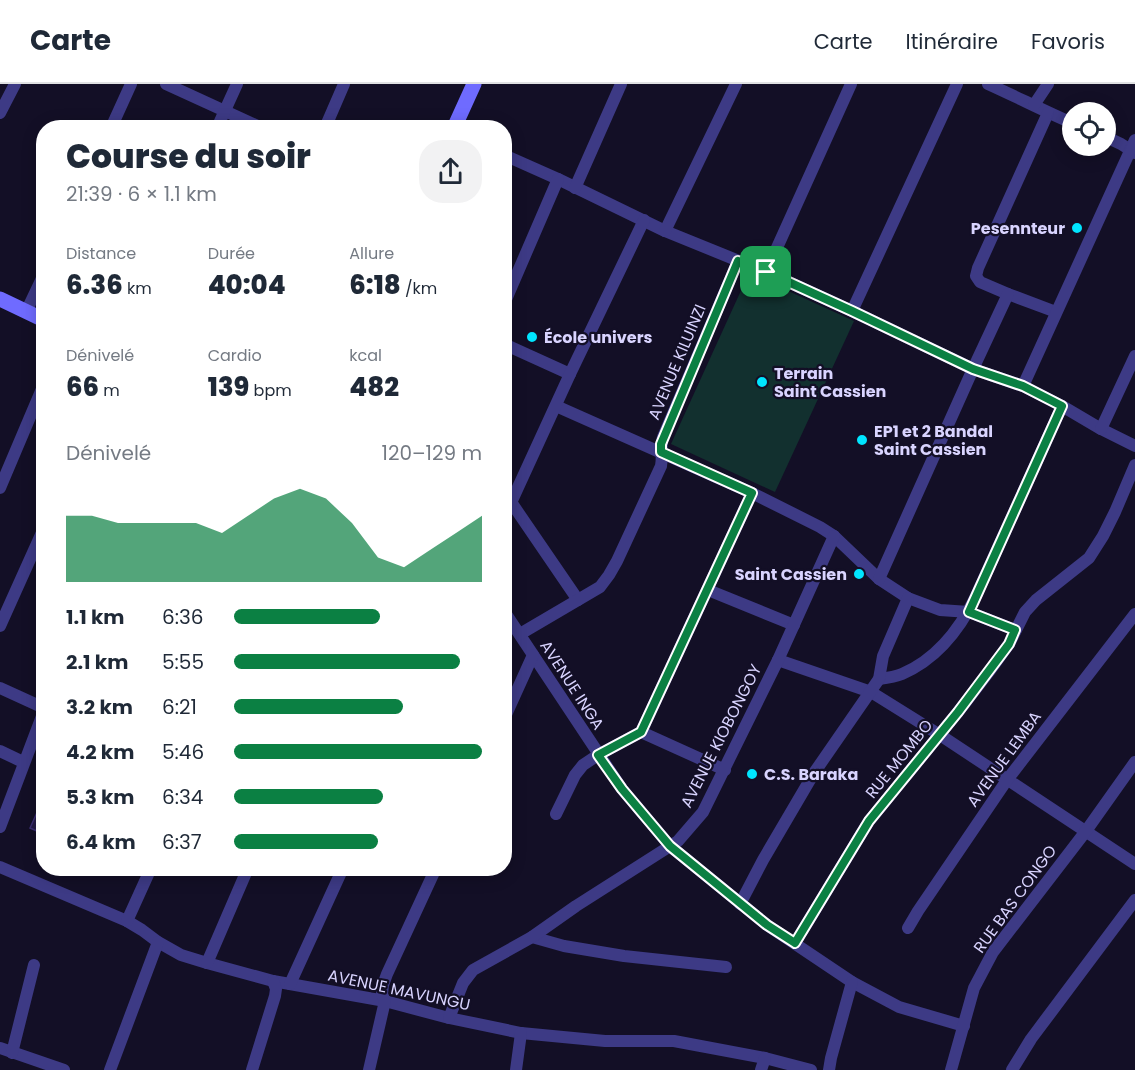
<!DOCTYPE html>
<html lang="fr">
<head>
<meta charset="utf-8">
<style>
	:root { --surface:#fff; --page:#f2f2f3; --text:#1f2937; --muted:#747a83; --line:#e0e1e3; --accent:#0b8043 }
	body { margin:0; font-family:Poppins,sans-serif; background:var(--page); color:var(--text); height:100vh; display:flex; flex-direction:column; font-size:22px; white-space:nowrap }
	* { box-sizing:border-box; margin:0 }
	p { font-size:20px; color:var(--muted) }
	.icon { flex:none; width:33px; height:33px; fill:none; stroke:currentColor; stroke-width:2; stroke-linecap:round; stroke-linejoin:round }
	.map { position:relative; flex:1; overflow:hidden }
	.side { position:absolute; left:36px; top:36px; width:476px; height:756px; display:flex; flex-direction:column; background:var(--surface); border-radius:24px; box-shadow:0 3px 15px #0003 }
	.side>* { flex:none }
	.controls { position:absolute; left:1062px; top:18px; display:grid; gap:12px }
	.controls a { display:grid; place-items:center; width:54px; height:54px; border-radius:50%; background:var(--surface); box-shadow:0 3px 15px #0003; font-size:30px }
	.pin { position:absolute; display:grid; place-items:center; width:51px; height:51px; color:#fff; margin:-26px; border-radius:12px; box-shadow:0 3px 9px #0006 }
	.round { display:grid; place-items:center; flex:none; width:63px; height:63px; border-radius:24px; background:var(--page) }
	.overview { display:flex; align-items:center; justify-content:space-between; height:102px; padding:0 30px }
	h1 { font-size:33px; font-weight:800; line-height:45px }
	.stats { display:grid; grid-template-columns:repeat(3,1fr); gap:9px; height:102px; padding:6px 30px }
	.stats div { display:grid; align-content:center }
	.stats b { font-size:26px; font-weight:800 }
	.stats small { font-size:16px; font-weight:400 }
	.stats p { font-size:16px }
	.chart { height:168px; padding:12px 30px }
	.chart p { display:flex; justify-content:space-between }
	.chart svg { width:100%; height:108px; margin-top:6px; fill:var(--accent); opacity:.7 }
	ul { padding:0 30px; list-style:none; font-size:20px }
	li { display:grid; grid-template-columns:96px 72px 1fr; align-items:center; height:45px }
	li i { height:15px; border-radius:8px; background:var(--accent) }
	header { display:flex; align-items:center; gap:36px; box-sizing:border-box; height:84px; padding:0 30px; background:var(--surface); border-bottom:2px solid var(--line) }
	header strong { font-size:28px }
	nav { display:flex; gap:33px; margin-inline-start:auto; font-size:21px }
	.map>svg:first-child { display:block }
	.green { fill:#12302f }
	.building { fill:#241b47; stroke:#3b2d73; stroke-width:1.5 }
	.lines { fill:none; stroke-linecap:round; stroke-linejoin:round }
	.street { stroke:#3d3a85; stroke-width:12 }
	.secondary { stroke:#6f6bff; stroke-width:15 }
	.route-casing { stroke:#fff; stroke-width:12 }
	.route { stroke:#0b8043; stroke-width:8 }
	.poi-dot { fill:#00e5ff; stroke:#130f26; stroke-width:2 }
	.labels { text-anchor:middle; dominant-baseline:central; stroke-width:4.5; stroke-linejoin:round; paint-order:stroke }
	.poi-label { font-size:16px; font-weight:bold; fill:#d9d4ff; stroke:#130f26; text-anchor:start }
	.street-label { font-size:16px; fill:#d9d4ff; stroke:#130f26 }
</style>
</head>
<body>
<header>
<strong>Carte</strong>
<nav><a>Carte</a><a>Itinéraire</a><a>Favoris</a></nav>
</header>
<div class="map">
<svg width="1135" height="986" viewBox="0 0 1135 986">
	<rect width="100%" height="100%" fill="#130f26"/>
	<polygon class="green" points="749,189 854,237 775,408 671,360"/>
	<polygon class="building" points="44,713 44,750 30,744"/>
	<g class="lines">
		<g class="street">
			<polyline points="166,0 262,44"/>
			<path d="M988,0C1017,13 1044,27 1072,39"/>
			<polyline points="1034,21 1048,0"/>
			<polyline points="0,29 15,0"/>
			<polyline points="1048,29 978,184 976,192 980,198 1008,210 1056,228"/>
			<polyline points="111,44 131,0"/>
			<polyline points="217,44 237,0"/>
			<polyline points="325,44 344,0"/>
			<polyline points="1106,53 1121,60 1135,69"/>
			<polyline points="504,71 558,95 665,147 771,190 852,227 973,285 1023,302 1062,322 1101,345 1135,362"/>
			<polyline points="575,104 621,0"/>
			<polyline points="665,147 736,0"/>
			<polyline points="766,188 851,0"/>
			<polyline points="504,220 558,95"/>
			<polyline points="852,227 957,0"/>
			<polyline points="26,228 44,190"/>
			<polyline points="504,260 570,290"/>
			<polyline points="1023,302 1135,56"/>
			<polyline points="556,322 752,409 820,443 834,452 879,495 908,514 940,526 969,528 1015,546"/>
			<polyline points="1101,345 1135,272"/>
			<polyline points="0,404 44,300"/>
			<polyline points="511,418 578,516"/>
			<polyline points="504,434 570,290 644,136"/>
			<polyline points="879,495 973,285 1008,210"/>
			<polyline points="708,506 794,541"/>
			<polyline points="504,527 622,705 670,762 767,841 852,898 899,923 964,942"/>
			<polyline points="0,542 44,444"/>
			<path d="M520,550L600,503L609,491L617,477L661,382C663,372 660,363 663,353L738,177"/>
			<polyline points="778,576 871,608 940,651 1135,780"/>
			<path d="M879,595C887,594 895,593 902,590C937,575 960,545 976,512L1062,322"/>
			<polyline points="0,604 44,624"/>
			<polyline points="504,635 533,571"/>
			<polyline points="641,648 725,686"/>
			<polyline points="0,667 23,678"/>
			<polyline points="556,730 575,691 583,681 598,671 641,648 752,409"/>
			<polyline points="0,743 44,627"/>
			<polyline points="0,783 127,837 142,846 158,858 181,871 207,879 273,897 385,917 449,934 521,949 605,957 674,957 765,974 811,986"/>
			<polyline points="740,820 763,776 814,689 879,595 883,572 908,514"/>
			<polyline points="127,837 151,784"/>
			<polyline points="908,844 918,827 1007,696 1135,530"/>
			<polyline points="532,853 564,862 624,872 726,883"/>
			<polyline points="795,859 869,737 958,628 991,585 1009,560 1025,528 1036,516 1089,474 1103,452 1115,428 1135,381"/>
			<polyline points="207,879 248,784"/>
			<polyline points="290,900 343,784"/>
			<polyline points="449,934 463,899 473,886 532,853 576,822 678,757 703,728 778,576 834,452"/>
			<polyline points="0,964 64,986"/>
			<polyline points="12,969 34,881"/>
			<polyline points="110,986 158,858"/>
			<polyline points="252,986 275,912 276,905 273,897"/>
			<polyline points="369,986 385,917 382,910 383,901 387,890 436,784"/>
			<polyline points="516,986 521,949"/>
			<polyline points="761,986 765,974"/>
			<polyline points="829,986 831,974 852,898"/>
			<polyline points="951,986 974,904 993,868 1086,747 1135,678"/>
			<polyline points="1012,986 1031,955 1135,816"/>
		</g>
		<g class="secondary">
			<polyline points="454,44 474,0"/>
			<polyline points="0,215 44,236"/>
		</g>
	</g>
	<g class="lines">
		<g class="route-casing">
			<polygon id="route" points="738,177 771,190 852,227 973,285 1023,302 1062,322 969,528 1015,546 1009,560 958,628 869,737 795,859 767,841 670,762 622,705 598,671 641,648 752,409 661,368 661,360"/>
		</g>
		<use href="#route" class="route"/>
	</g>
	<g class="poi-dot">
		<circle cx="1077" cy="144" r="6"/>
		<circle cx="532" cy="253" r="6"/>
		<circle cx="762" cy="298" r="6"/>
		<circle cx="862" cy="356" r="6"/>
		<circle cx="859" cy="490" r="6"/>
		<circle cx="752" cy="690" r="6"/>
	</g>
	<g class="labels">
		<g class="poi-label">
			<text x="1065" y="144" text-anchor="end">Pesennteur</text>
			<text x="544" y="253">École univers</text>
			<text x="774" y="289">Terrain<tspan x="774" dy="18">Saint Cassien</tspan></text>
			<text x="874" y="347">EP1 et 2 Bandal<tspan x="874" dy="18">Saint Cassien</tspan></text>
			<text x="847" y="490" text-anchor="end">Saint Cassien</text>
			<text x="764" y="690">C.S. Baraka</text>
		</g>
		<g class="street-label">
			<text transform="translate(677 278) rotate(-67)">AVENUE KILUINZI</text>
			<text transform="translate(572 601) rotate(57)">AVENUE INGA</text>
			<text transform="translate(721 652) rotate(-63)">AVENUE KIOBONGOY</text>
			<text transform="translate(899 675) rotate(-51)">RUE MOMBO</text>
			<text transform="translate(1004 675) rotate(-54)">AVENUE LEMBA</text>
			<text transform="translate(1015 815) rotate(-54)">RUE BAS CONGO</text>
			<text transform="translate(399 906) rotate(12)">AVENUE MAVUNGU</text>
		</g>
	</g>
</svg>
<div class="controls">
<a><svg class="icon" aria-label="locate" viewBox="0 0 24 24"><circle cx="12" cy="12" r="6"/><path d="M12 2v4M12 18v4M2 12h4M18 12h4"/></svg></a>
</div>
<div class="pin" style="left:766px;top:188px;background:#1e9e55"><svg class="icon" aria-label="arrive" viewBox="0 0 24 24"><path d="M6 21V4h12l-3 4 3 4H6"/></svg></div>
<section class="side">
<div class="overview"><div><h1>Course du soir</h1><p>21:39 · 6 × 1.1 km</p></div><a class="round"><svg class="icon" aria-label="share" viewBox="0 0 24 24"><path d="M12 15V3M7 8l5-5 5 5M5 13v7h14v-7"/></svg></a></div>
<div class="stats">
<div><p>Distance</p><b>6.36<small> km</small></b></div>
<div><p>Durée</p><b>40:04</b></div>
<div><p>Allure</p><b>6:18<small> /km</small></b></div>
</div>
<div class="stats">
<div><p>Dénivelé</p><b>66<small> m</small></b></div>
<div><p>Cardio</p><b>139<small> bpm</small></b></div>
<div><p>kcal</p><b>482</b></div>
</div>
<div class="chart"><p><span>Dénivelé</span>120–129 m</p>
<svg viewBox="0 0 160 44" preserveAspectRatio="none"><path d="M0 44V17L10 17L20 20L30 20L40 20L50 20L60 24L70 17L80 10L90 6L100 10L110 20L120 34L130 38L140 31L150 24L160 17V44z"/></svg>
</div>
<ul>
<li><b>1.1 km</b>6:36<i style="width:59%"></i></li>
<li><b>2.1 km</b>5:55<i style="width:91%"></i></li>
<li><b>3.2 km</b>6:21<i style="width:68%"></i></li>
<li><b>4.2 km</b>5:46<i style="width:100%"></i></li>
<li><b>5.3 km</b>6:34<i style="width:60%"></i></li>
<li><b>6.4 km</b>6:37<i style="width:58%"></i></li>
</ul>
</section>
</div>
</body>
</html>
